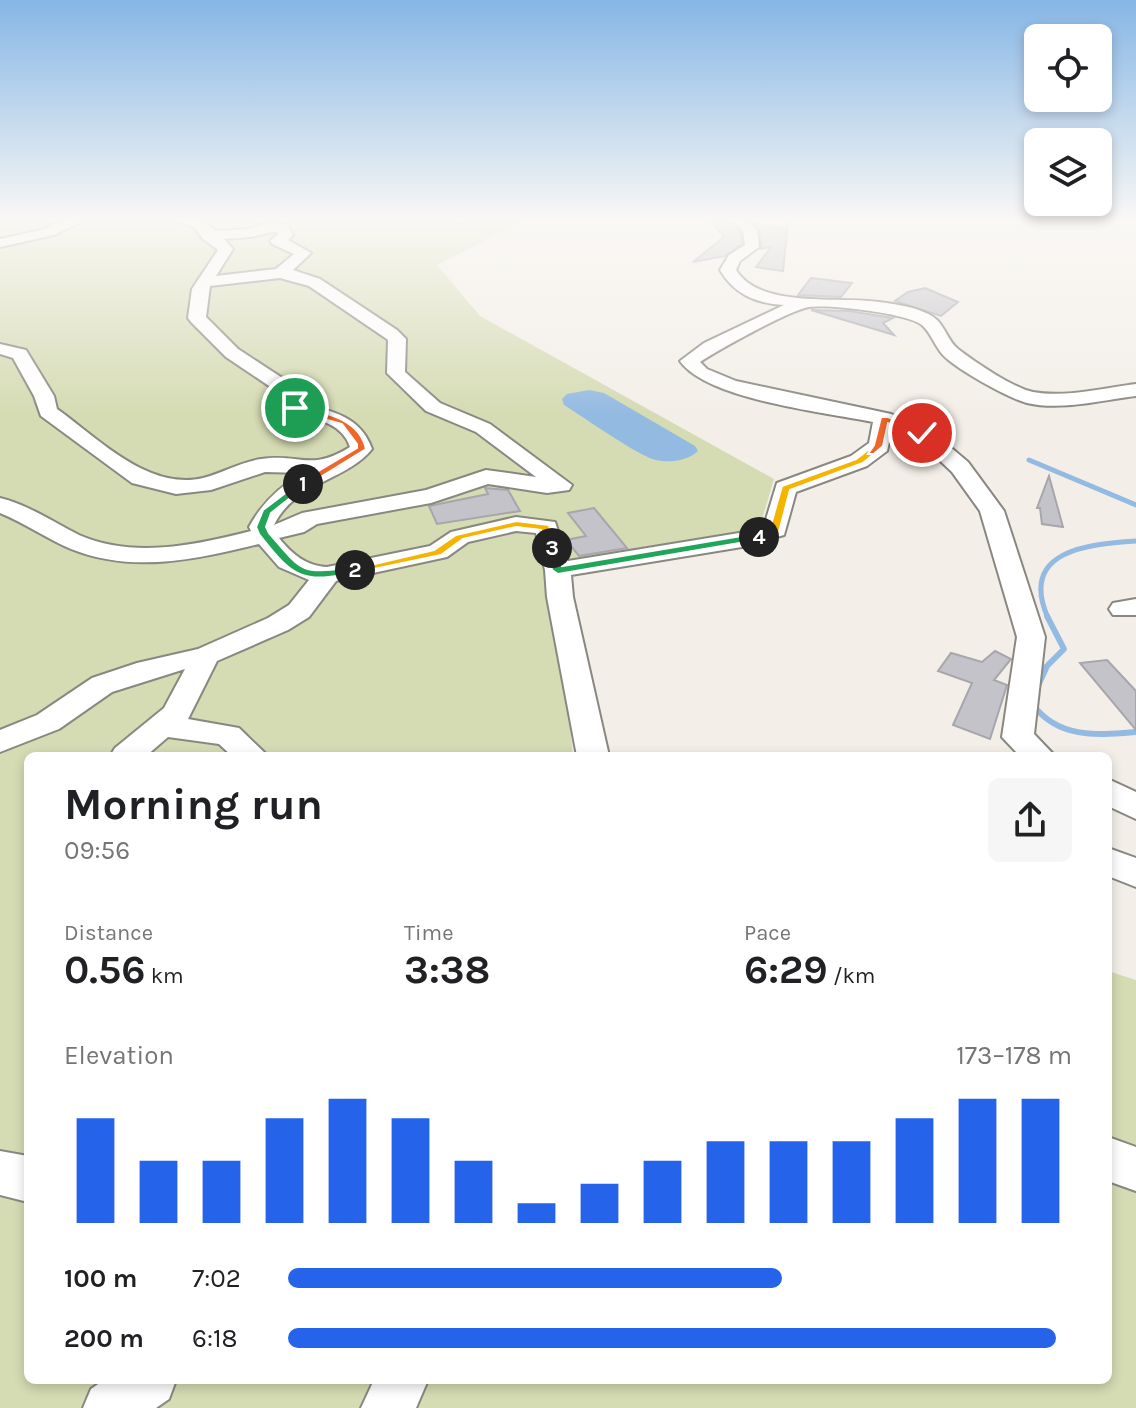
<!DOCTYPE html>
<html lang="en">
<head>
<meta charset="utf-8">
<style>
	:root { --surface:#fff; --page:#f6f6f6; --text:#202124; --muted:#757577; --accent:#2563eb }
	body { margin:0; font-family:Karla,sans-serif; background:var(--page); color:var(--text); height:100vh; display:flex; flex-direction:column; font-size:30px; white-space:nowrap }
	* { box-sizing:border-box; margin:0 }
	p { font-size:26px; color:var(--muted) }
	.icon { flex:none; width:44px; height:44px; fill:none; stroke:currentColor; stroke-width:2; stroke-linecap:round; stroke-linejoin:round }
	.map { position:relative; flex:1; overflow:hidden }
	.side { position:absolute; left:24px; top:752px; width:1088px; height:632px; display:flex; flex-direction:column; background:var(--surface); border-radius:12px; box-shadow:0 4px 12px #0003 }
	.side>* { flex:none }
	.fabs { position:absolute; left:1024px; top:24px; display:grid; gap:16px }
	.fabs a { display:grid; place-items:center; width:88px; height:88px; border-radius:12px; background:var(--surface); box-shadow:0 4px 12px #0003; font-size:40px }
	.pin { position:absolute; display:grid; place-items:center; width:68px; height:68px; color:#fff; margin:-34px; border:4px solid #fff; border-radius:50%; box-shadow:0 2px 8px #0007 }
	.km { position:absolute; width:40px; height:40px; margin:-20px; border-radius:50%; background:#222; color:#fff; font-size:22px; line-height:40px; text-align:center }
	.round { display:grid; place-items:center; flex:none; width:84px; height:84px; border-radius:12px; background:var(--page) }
	.headline { display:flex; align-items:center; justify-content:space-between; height:136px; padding:0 40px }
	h1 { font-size:44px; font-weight:700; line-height:60px }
	.figures { display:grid; grid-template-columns:repeat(3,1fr); gap:12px; height:136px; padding:8px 40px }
	.figures div { display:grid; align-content:center }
	.figures b { font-size:40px; font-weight:700 }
	.figures small { font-size:22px; font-weight:400 }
	.figures p { font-size:22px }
	.chart { height:224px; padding:16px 40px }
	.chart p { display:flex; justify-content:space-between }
	.chart svg { width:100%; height:144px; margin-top:8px; stroke:var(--accent); stroke-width:6 }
	ul { padding:0 40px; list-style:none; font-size:26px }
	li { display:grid; grid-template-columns:128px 96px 1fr; align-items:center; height:60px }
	li i { height:20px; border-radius:10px; background:var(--accent) }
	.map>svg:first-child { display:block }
	.green { fill:#d5dbb3 }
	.water { fill:#93bae1 }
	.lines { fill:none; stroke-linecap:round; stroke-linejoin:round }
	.stream-far1 { stroke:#93bae1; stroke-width:5 }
	.stream { stroke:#93bae1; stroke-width:6 }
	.building { fill:#c4c3ca; stroke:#a7a6ac; stroke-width:2 }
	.minor-casing { stroke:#8a8781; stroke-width:4 }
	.minor { fill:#fff; fill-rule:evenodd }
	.split-1 { fill:#f0652b; stroke:#fff; stroke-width:2 }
	.split-2 { fill:#22a559; stroke:#fff; stroke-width:2 }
	.split-3 { fill:#f5b400; stroke:#fff; stroke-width:2 }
	.split-4 { fill:#22a559; stroke:#fff; stroke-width:2 }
	.split-5 { fill:#f5b400; stroke:#fff; stroke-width:2 }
	.split-6 { fill:#f0652b; stroke:#fff; stroke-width:2 }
</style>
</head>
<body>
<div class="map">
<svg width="1136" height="1408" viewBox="0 0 1136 1408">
	<rect width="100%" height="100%" fill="#f3efe8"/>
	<polygon class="green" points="0,218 530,218 437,265 480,316 774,479 758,533 555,569 573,756 28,756 28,1380 1108,1380 1108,971 1136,980 1136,1408 0,1408"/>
	<path class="water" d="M589,390L604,393L695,446L698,451C687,461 670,463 656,460C640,457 582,416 564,405L562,399L567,394Z"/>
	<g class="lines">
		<g class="stream-far1">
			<polyline points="1029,460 1136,505"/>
			<path d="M1048,618C1018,550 1089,544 1136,541"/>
		</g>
		<g class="stream">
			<polyline points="1037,688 1047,666 1064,649 1047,616"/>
			<path d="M1033,705C1059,739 1097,735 1136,732"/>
		</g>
	</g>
	<g class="building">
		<polygon points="709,219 728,220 740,232 742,244 725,256 693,262 724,237"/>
		<polygon points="751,220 757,220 759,226 785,228 788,223 783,271 756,267 771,247 761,249 760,230"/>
		<polygon points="811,278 852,283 841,297 798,295"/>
		<polygon points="925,288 958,302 941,316 895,301 908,292"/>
		<polygon points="811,310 849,311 893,318 883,323 894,335"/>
		<polygon points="1049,476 1063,527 1042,524 1040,508 1037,508"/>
		<polygon points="485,488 508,490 520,511 437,524 429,506 488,494"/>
		<polygon points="594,508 627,548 579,556 566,540 586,536 568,513"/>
		<polygon points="995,651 1011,659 994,680 1007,685 990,739 953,725 972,683 938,671 951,653 982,662"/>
		<polygon points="1107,660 1136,691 1136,730 1080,663"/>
	</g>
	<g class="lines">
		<g class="minor-casing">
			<g id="minor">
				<polygon points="70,218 89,218 54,235 0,247 0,239 45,229"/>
				<path d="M168,218L204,221L215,231L250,229L273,222L287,224L293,235L288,240L311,253L293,270L320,279L397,330L406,339L405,372L440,403L490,424L572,485L569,490L547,493L488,484L431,503L317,524L304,532L279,538C292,554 306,566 327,567L430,546L451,532L516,517L555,522L568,561L739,533L764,526L777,483L851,456L869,443L873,422C825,412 708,400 680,361L704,343L784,305C756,303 735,295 720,270L729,255L745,245L743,231L730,218H745L757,230L759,247L740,261L736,270C760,309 838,296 879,302C896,304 924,308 937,320C945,328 949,342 958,349C975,362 1013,388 1033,392C1065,398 1104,388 1136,384V396C1102,400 1061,411 1027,403C1008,398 956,369 943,355C935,346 931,333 922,325C907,313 828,304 809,307C790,310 718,350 700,362L707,369L736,381L891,414L929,429L968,462L1004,511L1045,637L1034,734L1055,756H1020L1002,737L1017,637L980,511L952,472L915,437L892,429L887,451L867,466L796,492L784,535L742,547L571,575L573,597L609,756H577L547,597L545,570L536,533L516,531L468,542L447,557L336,581L309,617L288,630L217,661L188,719L239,728L268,756H232L219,744L168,737L146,756H110L115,748L164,708L185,669L112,692L59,729L0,752V730L37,715L92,678L137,663L198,649L268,618L289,605L309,580L279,567L259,544C197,559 133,574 71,549C47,539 25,523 0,513V498C29,505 53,522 79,535C134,559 196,545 251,531L249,527C262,503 279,487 303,473L265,472L211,490L176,494L132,483L41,416L34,396L13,358L0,354V344L26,350L54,396L57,409C98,438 148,491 203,478C222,473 241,462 261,459C300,453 310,472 350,447C342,421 311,418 288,412L278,392L226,357L191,322L188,318L192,289L218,250L203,239L194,227ZM277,231L278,234L270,241L272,244L294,254L276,269L216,276L233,249L224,239L251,237ZM280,278L309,286L384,337L388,340L387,373L426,411L476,432L536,477L486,470L426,490L302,513L274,525C295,482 346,481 372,449C361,417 333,411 303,404L293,385L238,349L206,317L210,286Z"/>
				<polygon points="446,218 468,218 461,222"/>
				<polygon points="1136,599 1136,615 1113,615 1109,609 1113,603"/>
				<polygon points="1108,779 1136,792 1136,819 1108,806"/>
				<polygon points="1108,848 1136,858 1136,887 1108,876"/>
				<polygon points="1108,1137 1136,1147 1136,1191 1108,1181"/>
				<polygon points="0,1151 28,1156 28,1202 0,1195"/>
				<polygon points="104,1380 176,1380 169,1399 156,1408 83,1408 91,1389"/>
				<polygon points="374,1380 428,1380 416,1408 361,1408"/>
			</g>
		</g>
		<use href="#minor" class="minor"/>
	</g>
	<linearGradient id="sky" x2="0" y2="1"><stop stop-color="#86b6e5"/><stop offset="0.53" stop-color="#faf8f5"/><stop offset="1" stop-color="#faf8f5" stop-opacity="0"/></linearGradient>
	<rect width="1136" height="415" fill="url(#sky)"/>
	<path class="split-1" d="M295,405C323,413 359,417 366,449L306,486H300V482L357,448V444L342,424L292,410Z"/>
	<path class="split-2" d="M300,482L308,484L271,513L266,527L269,533C305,575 300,573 355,567L359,568V572C302,584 294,579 259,534L256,527L263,510Z"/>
	<polygon class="split-3" points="516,521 549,525 555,551 546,548 541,530 516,527 463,539 441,555 355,573 349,570 434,550 456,535"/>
	<polygon class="split-4" points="759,533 765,537 763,539 558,574 552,570 546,548 555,546 562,566"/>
	<polygon class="split-5" points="868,450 876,452 863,463 790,490 779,532 756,539 756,534 770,528 782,486 856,459"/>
	<polygon class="split-6" points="881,417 888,417 927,433 919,435 888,423 883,446 874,454 868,454 874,445"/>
</svg>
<div class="fabs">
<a><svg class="icon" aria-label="locate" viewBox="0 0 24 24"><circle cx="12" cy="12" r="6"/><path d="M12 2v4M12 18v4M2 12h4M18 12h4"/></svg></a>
<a><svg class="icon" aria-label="layers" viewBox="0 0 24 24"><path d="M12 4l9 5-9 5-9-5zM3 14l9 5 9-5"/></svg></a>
</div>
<div class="pin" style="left:295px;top:408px;background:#1e9e55"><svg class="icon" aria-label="arrive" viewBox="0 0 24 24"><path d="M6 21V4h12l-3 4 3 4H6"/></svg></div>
<div class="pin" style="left:922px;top:433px;background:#d93025"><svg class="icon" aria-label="check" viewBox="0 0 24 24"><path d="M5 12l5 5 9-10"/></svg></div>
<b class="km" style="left:303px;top:484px">1</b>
<b class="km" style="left:355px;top:570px">2</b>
<b class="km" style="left:552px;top:548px">3</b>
<b class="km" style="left:759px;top:537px">4</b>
<section class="side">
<div class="headline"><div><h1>Morning run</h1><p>09:56</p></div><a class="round"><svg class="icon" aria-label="share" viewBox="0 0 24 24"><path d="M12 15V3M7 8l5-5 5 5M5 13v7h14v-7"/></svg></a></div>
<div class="figures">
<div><p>Distance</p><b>0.56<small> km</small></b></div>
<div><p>Time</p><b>3:38</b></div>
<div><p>Pace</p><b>6:29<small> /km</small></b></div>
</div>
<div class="chart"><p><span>Elevation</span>173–178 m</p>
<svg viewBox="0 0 160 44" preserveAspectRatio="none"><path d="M5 44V12M15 44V25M25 44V25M35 44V12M45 44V6M55 44V12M65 44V25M75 44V38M85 44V32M95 44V25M105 44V19M115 44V19M125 44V19M135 44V12M145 44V6M155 44V6"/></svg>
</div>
<ul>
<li><b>100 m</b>7:02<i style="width:63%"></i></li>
<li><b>200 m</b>6:18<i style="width:98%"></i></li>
</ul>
</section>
</div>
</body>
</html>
